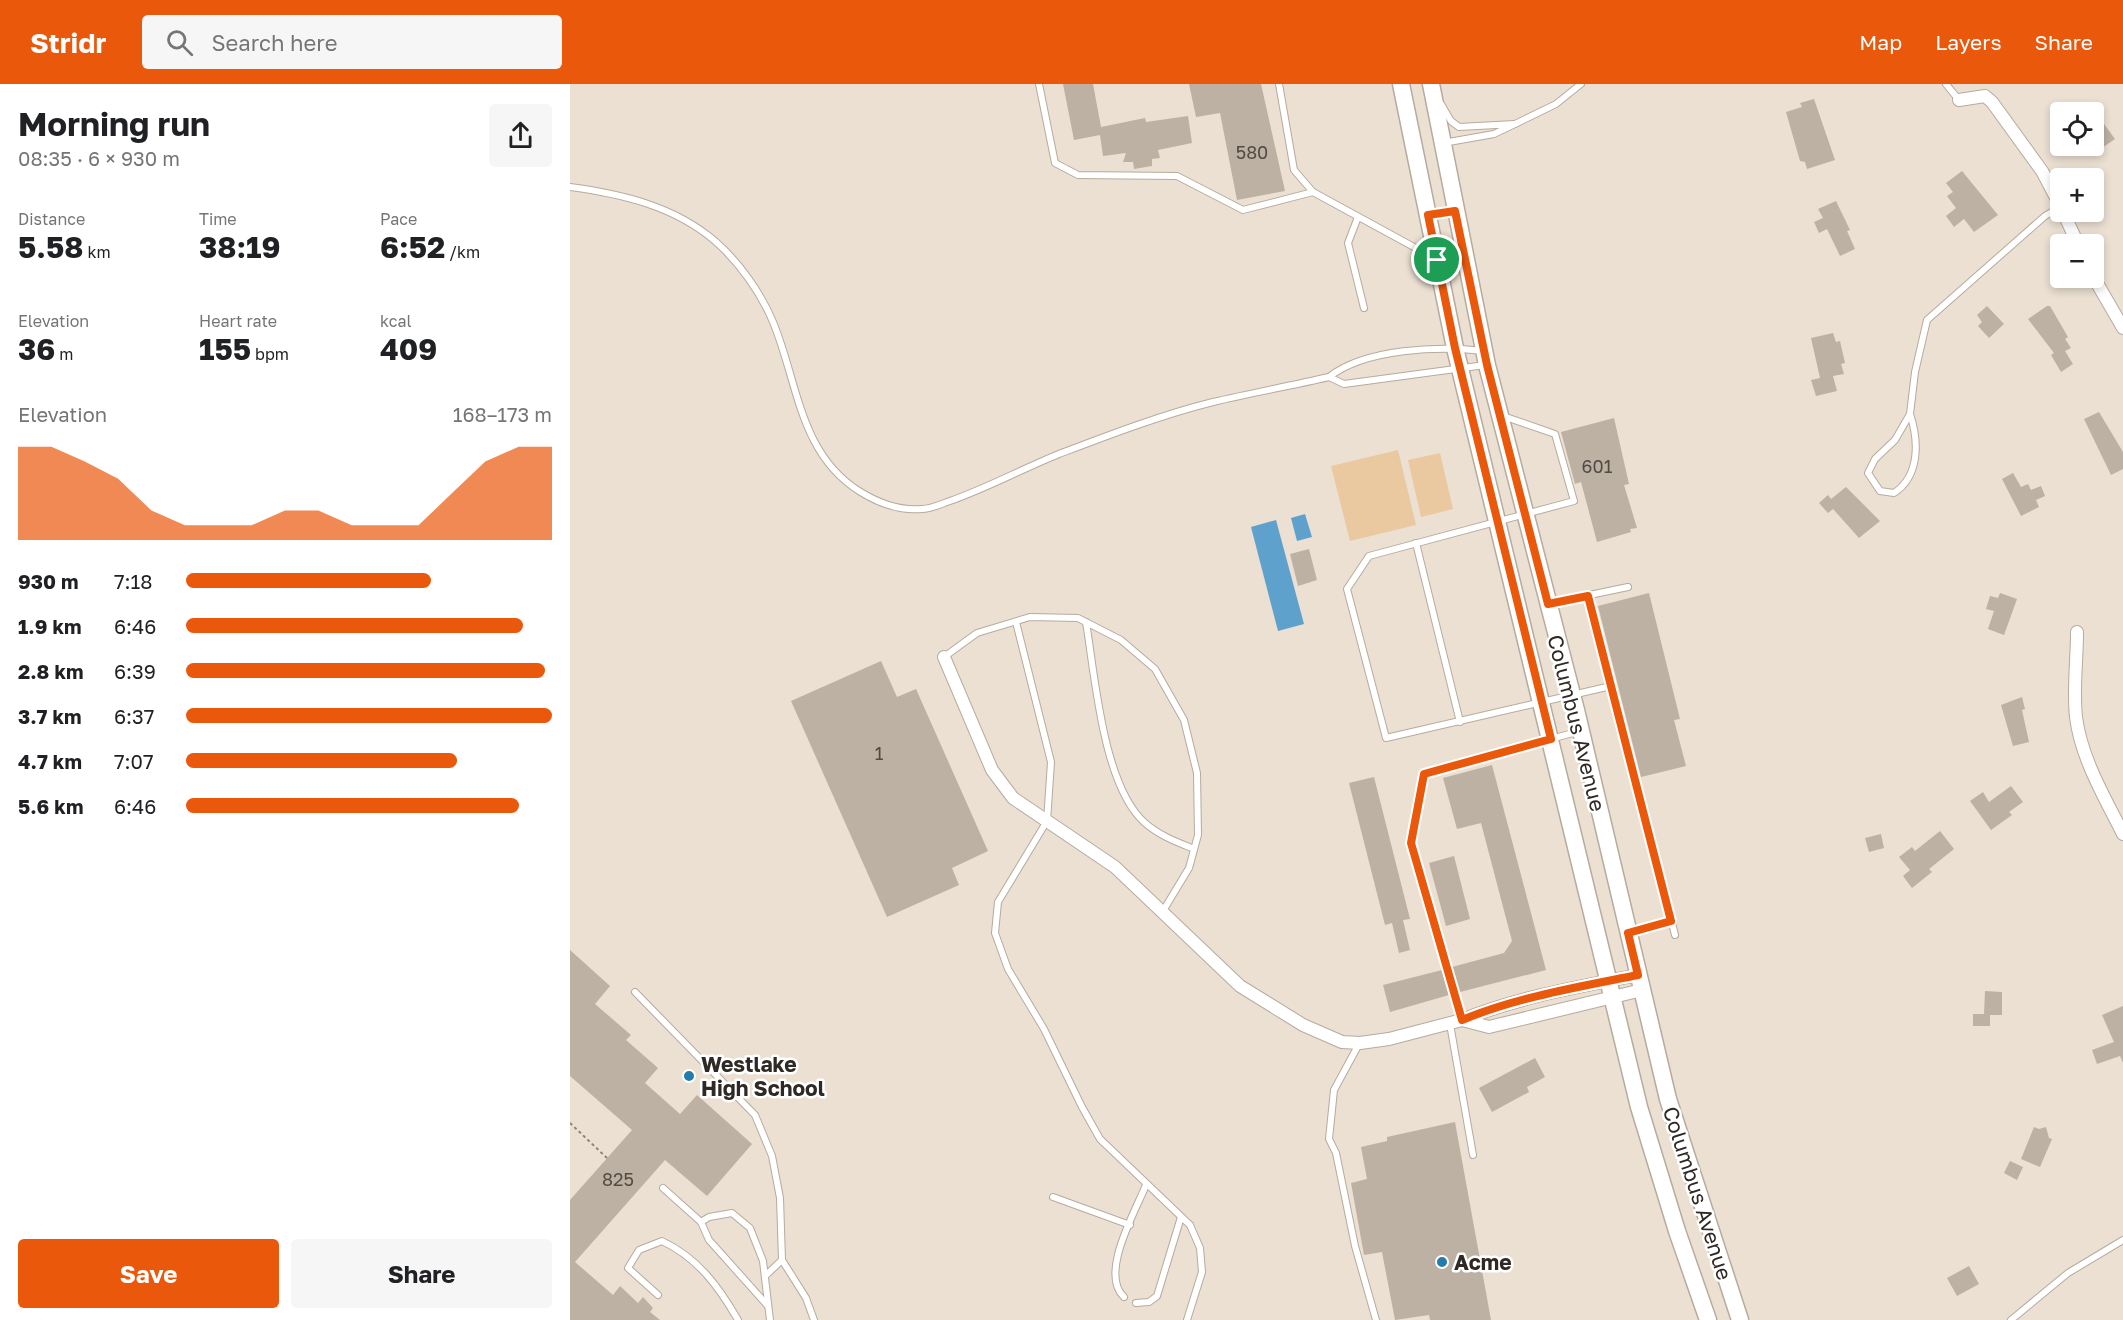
<!DOCTYPE html>
<html lang="en">
<head>
<meta charset="utf-8">
<style>
	:root { --surface:#fff; --page:#f6f6f6; --text:#202124; --muted:#757577; --accent:#ea580c }
	body { margin:0; font-family:"Golos Text",sans-serif; background:var(--page); color:var(--text); height:100vh; display:flex; flex-direction:column; font-size:22px; white-space:nowrap }
	* { box-sizing:border-box; margin:0 }
	p { font-size:20px; color:var(--muted) }
	.icon { flex:none; width:33px; height:33px; fill:none; stroke:currentColor; stroke-width:2; stroke-linecap:round; stroke-linejoin:round }
	.map { position:relative; flex:1; overflow:hidden }
	.details { display:flex; flex-direction:column; background:var(--surface); width:570px }
	.details>* { flex:none }
	.buttons { position:absolute; left:1480px; top:18px; display:grid; gap:12px }
	.buttons a { display:grid; place-items:center; width:54px; height:54px; border-radius:6px; background:var(--surface); box-shadow:0 3px 9px #0003; font-size:30px }
	.pin { position:absolute; display:grid; place-items:center; width:51px; height:51px; color:#fff; margin:-26px; border:3px solid #fff; border-radius:50%; box-shadow:0 2px 6px #0007 }
	.round { display:grid; place-items:center; flex:none; width:63px; height:63px; border-radius:6px; background:var(--page) }
	.overview { display:flex; align-items:center; justify-content:space-between; height:102px; padding:0 18px }
	h1 { font-size:33px; font-weight:700; line-height:45px }
	.stats { display:grid; grid-template-columns:repeat(3,1fr); gap:9px; height:102px; padding:6px 18px }
	.stats div { display:grid; align-content:center }
	.stats b { font-size:30px; font-weight:700 }
	.stats small { font-size:16px; font-weight:400 }
	.stats p { font-size:16px }
	.chart { height:168px; padding:12px 18px }
	.chart p { display:flex; justify-content:space-between }
	.chart svg { width:100%; height:108px; margin-top:6px; fill:var(--accent); opacity:.7 }
	.action { display:flex; gap:12px; margin-top:auto; padding:12px 18px }
	.action a { flex:1; height:69px; border-radius:6px; background:var(--accent); color:#fff; font-size:24px; font-weight:700; line-height:69px; text-align:center }
	.action a+a { background:var(--page); color:var(--text) }
	ul { padding:0 18px; list-style:none; font-size:20px }
	li { display:grid; grid-template-columns:96px 72px 1fr; align-items:center; height:45px }
	li i { height:15px; border-radius:8px; background:var(--accent) }
	header { display:flex; align-items:center; gap:36px; box-sizing:border-box; height:84px; padding:0 30px; background:var(--accent); color:#fff }
	header strong { font-size:28px }
	nav { display:flex; gap:33px; margin-inline-start:auto; font-size:21px }
	.search { width:420px; height:54px; background:var(--page); display:flex; align-items:center; gap:15px; box-sizing:border-box; padding:0 21px; border-radius:6px; color:var(--muted); font-size:22px }
	main { display:flex; flex:1; min-height:0 }
	.map>svg:first-child { display:block }
	.green { fill:#eac9a0 }
	.water { fill:#5ea1cc }
	.building { fill:#bcb1a3 }
	.lines { fill:none; stroke-linecap:round; stroke-linejoin:round }
	.lane-casing { stroke:#b6ab9e; stroke-width:8 }
	.street-casing { stroke:#b6ab9e; stroke-width:14 }
	.secondary-casing { stroke:#b6ab9e; stroke-width:19 }
	.path { stroke:#8c847b; stroke-width:2; stroke-dasharray:3 3; stroke-linecap:butt }
	.lane { stroke:#fff; stroke-width:6 }
	.street { stroke:#fff; stroke-width:12 }
	.secondary { stroke:#fff; stroke-width:16 }
	.route-casing { stroke:#fff; stroke-width:12 }
	.route { stroke:#ea580c; stroke-width:8 }
	.poi-dot { fill:#257bab; stroke:#fff; stroke-width:2 }
	.labels { text-anchor:middle; dominant-baseline:central; stroke-width:5; stroke-linejoin:round; paint-order:stroke }
	.number-label { font-size:18px; fill:#524b44 }
	.street-label { font-size:21px; fill:#2e2924; stroke:#fff }
	.poi-label { font-size:21px; font-weight:bold; fill:#2e2924; stroke:#fff; text-anchor:start }
</style>
</head>
<body>
<header>
<strong>Stridr</strong>
<div class="search"><svg class="icon" aria-label="search" viewBox="0 0 24 24"><circle cx="10" cy="10" r="6"/><path d="M15 15l6 6"/></svg>Search here</div>
<nav><a>Map</a><a>Layers</a><a>Share</a></nav>
</header>
<main>
<section class="details">
<div class="overview"><div><h1>Morning run</h1><p>08:35 · 6 × 930 m</p></div><a class="round"><svg class="icon" aria-label="share" viewBox="0 0 24 24"><path d="M12 15V3M7 8l5-5 5 5M5 13v7h14v-7"/></svg></a></div>
<div class="stats">
<div><p>Distance</p><b>5.58<small> km</small></b></div>
<div><p>Time</p><b>38:19</b></div>
<div><p>Pace</p><b>6:52<small> /km</small></b></div>
</div>
<div class="stats">
<div><p>Elevation</p><b>36<small> m</small></b></div>
<div><p>Heart rate</p><b>155<small> bpm</small></b></div>
<div><p>kcal</p><b>409</b></div>
</div>
<div class="chart"><p><span>Elevation</span>168–173 m</p>
<svg viewBox="0 0 160 44" preserveAspectRatio="none"><path d="M0 44V6L10 6L20 12L30 19L40 32L50 38L60 38L70 38L80 32L90 32L100 38L110 38L120 38L130 25L140 12L150 6L160 6V44z"/></svg>
</div>
<ul>
<li><b>930 m</b>7:18<i style="width:67%"></i></li>
<li><b>1.9 km</b>6:46<i style="width:92%"></i></li>
<li><b>2.8 km</b>6:39<i style="width:98%"></i></li>
<li><b>3.7 km</b>6:37<i style="width:100%"></i></li>
<li><b>4.7 km</b>7:07<i style="width:74%"></i></li>
<li><b>5.6 km</b>6:46<i style="width:91%"></i></li>
</ul>
<div class="action"><a>Save</a><a>Share</a></div>
</section>
<div class="map">
<svg width="1553" height="1236" viewBox="0 0 1553 1236">
	<rect width="100%" height="100%" fill="#ebe0d2"/>
	<g class="green">
		<polygon points="828,366 846,441 780,457 761,382"/>
		<polygon points="870,369 883,425 851,433 838,376"/>
	</g>
	<g class="water">
		<polygon points="735,430 742,453 727,457 721,434"/>
		<polygon points="706,436 734,540 708,547 681,443"/>
	</g>
	<g class="building">
		<polygon points="493,0 523,0 531,43 575,34 576,38 618,32 622,59 588,66 590,74 582,75 582,82 564,85 563,78 553,78 556,69 533,72 530,51 504,56"/>
		<polygon points="619,0 691,0 715,107 667,116 650,29 626,33"/>
		<polygon points="1244,15 1265,76 1237,85 1235,78 1230,77 1216,28 1232,23 1230,19"/>
		<polygon points="1534,40 1545,55 1529,66 1524,59 1524,47"/>
		<polygon points="1392,87 1428,131 1404,148 1394,135 1384,143 1376,132 1386,124 1377,112 1383,108 1376,99"/>
		<polygon points="1266,117 1280,146 1277,147 1285,165 1270,172 1257,145 1249,149 1244,138 1253,134 1248,125"/>
		<polygon points="1417,222 1434,240 1419,254 1408,242 1412,238 1407,231"/>
		<polygon points="1477,222 1480,222 1498,253 1495,255 1501,264 1495,267 1503,280 1491,288 1481,271 1484,269 1458,235"/>
		<polygon points="1263,249 1266,258 1270,257 1275,279 1271,280 1274,290 1263,292 1267,307 1246,312 1241,296 1250,294 1241,254"/>
		<polygon points="1529,328 1553,368 1553,385 1541,391 1514,335"/>
		<polygon points="1044,334 1059,400 1054,401 1067,444 1060,445 1061,448 1027,458 1011,398 1005,400 991,348"/>
		<polygon points="1443,389 1451,403 1458,400 1461,406 1471,402 1475,412 1466,416 1469,423 1451,432 1432,395"/>
		<polygon points="1276,403 1310,437 1289,454 1263,425 1258,429 1249,419 1258,411 1261,415"/>
		<polygon points="739,465 747,496 728,502 720,470"/>
		<polygon points="1079,509 1110,635 1104,636 1116,682 1071,693 1028,522"/>
		<polygon points="1430,509 1447,515 1434,551 1418,545 1424,527 1416,525 1420,512 1428,514"/>
		<polygon points="311,577 327,613 346,605 418,767 382,784 389,801 317,833 221,617"/>
		<polygon points="1452,613 1455,625 1452,626 1459,658 1443,662 1431,621"/>
		<polygon points="922,681 976,886 890,908 882,883 934,869 942,857 911,739 887,745 873,694"/>
		<polygon points="804,693 840,835 833,836 840,866 829,869 822,839 815,841 779,699"/>
		<polygon points="1441,702 1453,718 1439,728 1442,731 1421,746 1400,717 1413,708 1419,718"/>
		<polygon points="1370,747 1384,765 1359,785 1362,788 1342,804 1333,792 1340,786 1329,773 1342,763 1345,767"/>
		<polygon points="1311,750 1314,764 1299,768 1295,754"/>
		<polygon points="884,772 900,835 876,842 859,779"/>
		<polygon points="0,866 40,902 25,920 61,951 56,956 88,984 75,999 110,1030 127,1011 182,1060 137,1112 95,1076 5,1178 43,1211 50,1202 68,1219 73,1213 83,1224 80,1228 90,1236 0,1236 0,1116 62,1046 0,992"/>
		<polygon points="872,886 879,911 820,928 813,901"/>
		<polygon points="1415,907 1432,908 1432,931 1420,931 1420,942 1403,942 1403,930 1414,930"/>
		<polygon points="1553,922 1553,979 1550,972 1527,980 1522,966 1544,958 1532,931"/>
		<polygon points="965,974 975,993 957,1003 959,1008 922,1028 909,1004"/>
		<polygon points="885,1038 921,1236 860,1236 859,1231 825,1236 812,1168 794,1171 781,1099 797,1095 791,1063 817,1057 817,1053"/>
		<polygon points="1464,1043 1469,1045 1476,1043 1479,1054 1482,1055 1470,1083 1451,1075"/>
		<polygon points="1440,1077 1453,1083 1447,1096 1434,1089"/>
		<polygon points="1399,1182 1409,1200 1387,1212 1377,1194"/>
	</g>
	<g class="lines">
		<g class="lane-casing">
			<g id="lane">
				<polyline points="469,0 485,79 508,91 607,92 673,126 743,108"/>
				<polyline points="709,0 724,86 743,108 864,174"/>
				<polyline points="1376,0 1389,16"/>
				<polyline points="871,20 881,37 889,43 945,40 924,50 873,59"/>
				<polyline points="945,40 986,20 1011,0"/>
				<path d="M0,103C52,110 104,122 145,157C169,178 191,209 203,238C228,298 229,369 289,407C308,419 330,427 352,425C361,425 371,420 380,417C417,404 452,385 489,370C539,351 591,331 643,318C681,309 720,302 759,293C796,264 869,262 914,267"/>
				<polyline points="788,133 778,159 794,224"/>
				<polyline points="759,293 774,300 915,281"/>
				<path d="M1340,330C1349,357 1350,392 1324,409L1310,407L1298,389L1305,375L1325,356L1340,330L1345,288L1357,236L1475,132L1490,123"/>
				<polyline points="933,332 985,350 1004,417 799,472 777,505 816,654 1041,602"/>
				<polyline points="846,459 890,638"/>
				<polyline points="1018,512 1105,851"/>
				<polyline points="981,519 1058,503"/>
				<polyline points="446,538 481,678 477,737 428,818 425,849 438,885 474,945 512,1023 530,1055 620,1141 630,1164 632,1188 617,1236"/>
				<path d="M516,538C525,592 533,702 575,739C590,752 607,758 624,765"/>
				<polyline points="374,573 407,549 460,533 508,534 551,556 585,585 614,636 627,689 628,751 619,784 593,827"/>
				<polyline points="1061,848 1101,837"/>
				<polyline points="65,908 185,1031 202,1072 210,1114 212,1176 195,1192"/>
				<polyline points="892,936 841,759 854,690 1010,647"/>
				<polyline points="880,940 903,1071"/>
				<polyline points="789,960 764,1006 759,1055 766,1069 785,1162 806,1236"/>
				<polyline points="93,1104 131,1138 139,1133 162,1129 180,1144 193,1177 200,1236"/>
				<polyline points="483,1113 560,1141"/>
				<polyline points="131,1138 139,1156 198,1222"/>
				<polyline points="212,1176 236,1214 244,1236"/>
				<path d="M88,1211L58,1184L69,1166L92,1157C128,1174 149,1203 168,1236"/>
				<path d="M554,1213C529,1190 565,1128 576,1101"/>
				<polyline points="566,1219 579,1218 587,1212 611,1133"/>
				<polyline points="1441,1236 1498,1189 1553,1156"/>
			</g>
		</g>
		<g class="street-casing">
			<g id="street">
				<polyline points="1389,16 1415,12 1422,18 1472,87 1491,123"/>
				<polyline points="1493,128 1508,160"/>
				<polyline points="1524,194 1553,244"/>
				<path d="M1507,548C1507,576 1503,606 1506,633C1511,674 1535,714 1553,750"/>
				<polyline points="374,573 422,686 443,714 545,783 670,902 733,941 772,958 790,959 819,955 892,936"/>
				<path d="M1068,891C1008,903 948,913 892,936L919,943L1072,906"/>
			</g>
		</g>
		<g class="secondary-casing">
			<g id="secondary">
				<polyline points="831,0 885,264 1069,1023 1107,1147 1138,1236"/>
				<polyline points="861,0 917,281 1006,626 1098,1015 1170,1236"/>
			</g>
		</g>
		<polyline class="path" points="0,1039 37,1074"/>
		<use href="#lane" class="lane"/>
		<use href="#street" class="street"/>
		<use href="#secondary" class="secondary"/>
	</g>
	<g class="lines">
		<g class="route-casing">
			<path id="route" d="M885,127L917,281L978,520L1018,512L1101,837L1058,849L1068,891C1008,903 948,913 892,936L841,759L854,690L981,655L885,264L858,131Z"/>
		</g>
		<use href="#route" class="route"/>
	</g>
	<g class="poi-dot">
		<circle cx="119" cy="992" r="6"/>
		<circle cx="872" cy="1178" r="6"/>
	</g>
	<g class="labels">
		<g class="number-label">
			<text x="682" y="68">580</text>
			<text x="1027" y="382">601</text>
			<text x="309" y="669">1</text>
			<text x="48" y="1095">825</text>
		</g>
		<g class="street-label">
			<text transform="translate(1007 639) rotate(76)">Columbus Avenue</text>
			<text transform="translate(1128 1109) rotate(72)">Columbus Avenue</text>
		</g>
		<g class="poi-label">
			<text x="131" y="980">Westlake<tspan x="131" dy="24">High School</tspan></text>
			<text x="884" y="1178">Acme</text>
		</g>
	</g>
</svg>
<div class="buttons">
<a><svg class="icon" aria-label="locate" viewBox="0 0 24 24"><circle cx="12" cy="12" r="6"/><path d="M12 2v4M12 18v4M2 12h4M18 12h4"/></svg></a>
<a>+</a>
<a>−</a>
</div>
<div class="pin" style="left:867px;top:176px;background:#1e9e55"><svg class="icon" aria-label="arrive" viewBox="0 0 24 24"><path d="M6 21V4h12l-3 4 3 4H6"/></svg></div>
</div>
</main>
</body>
</html>
